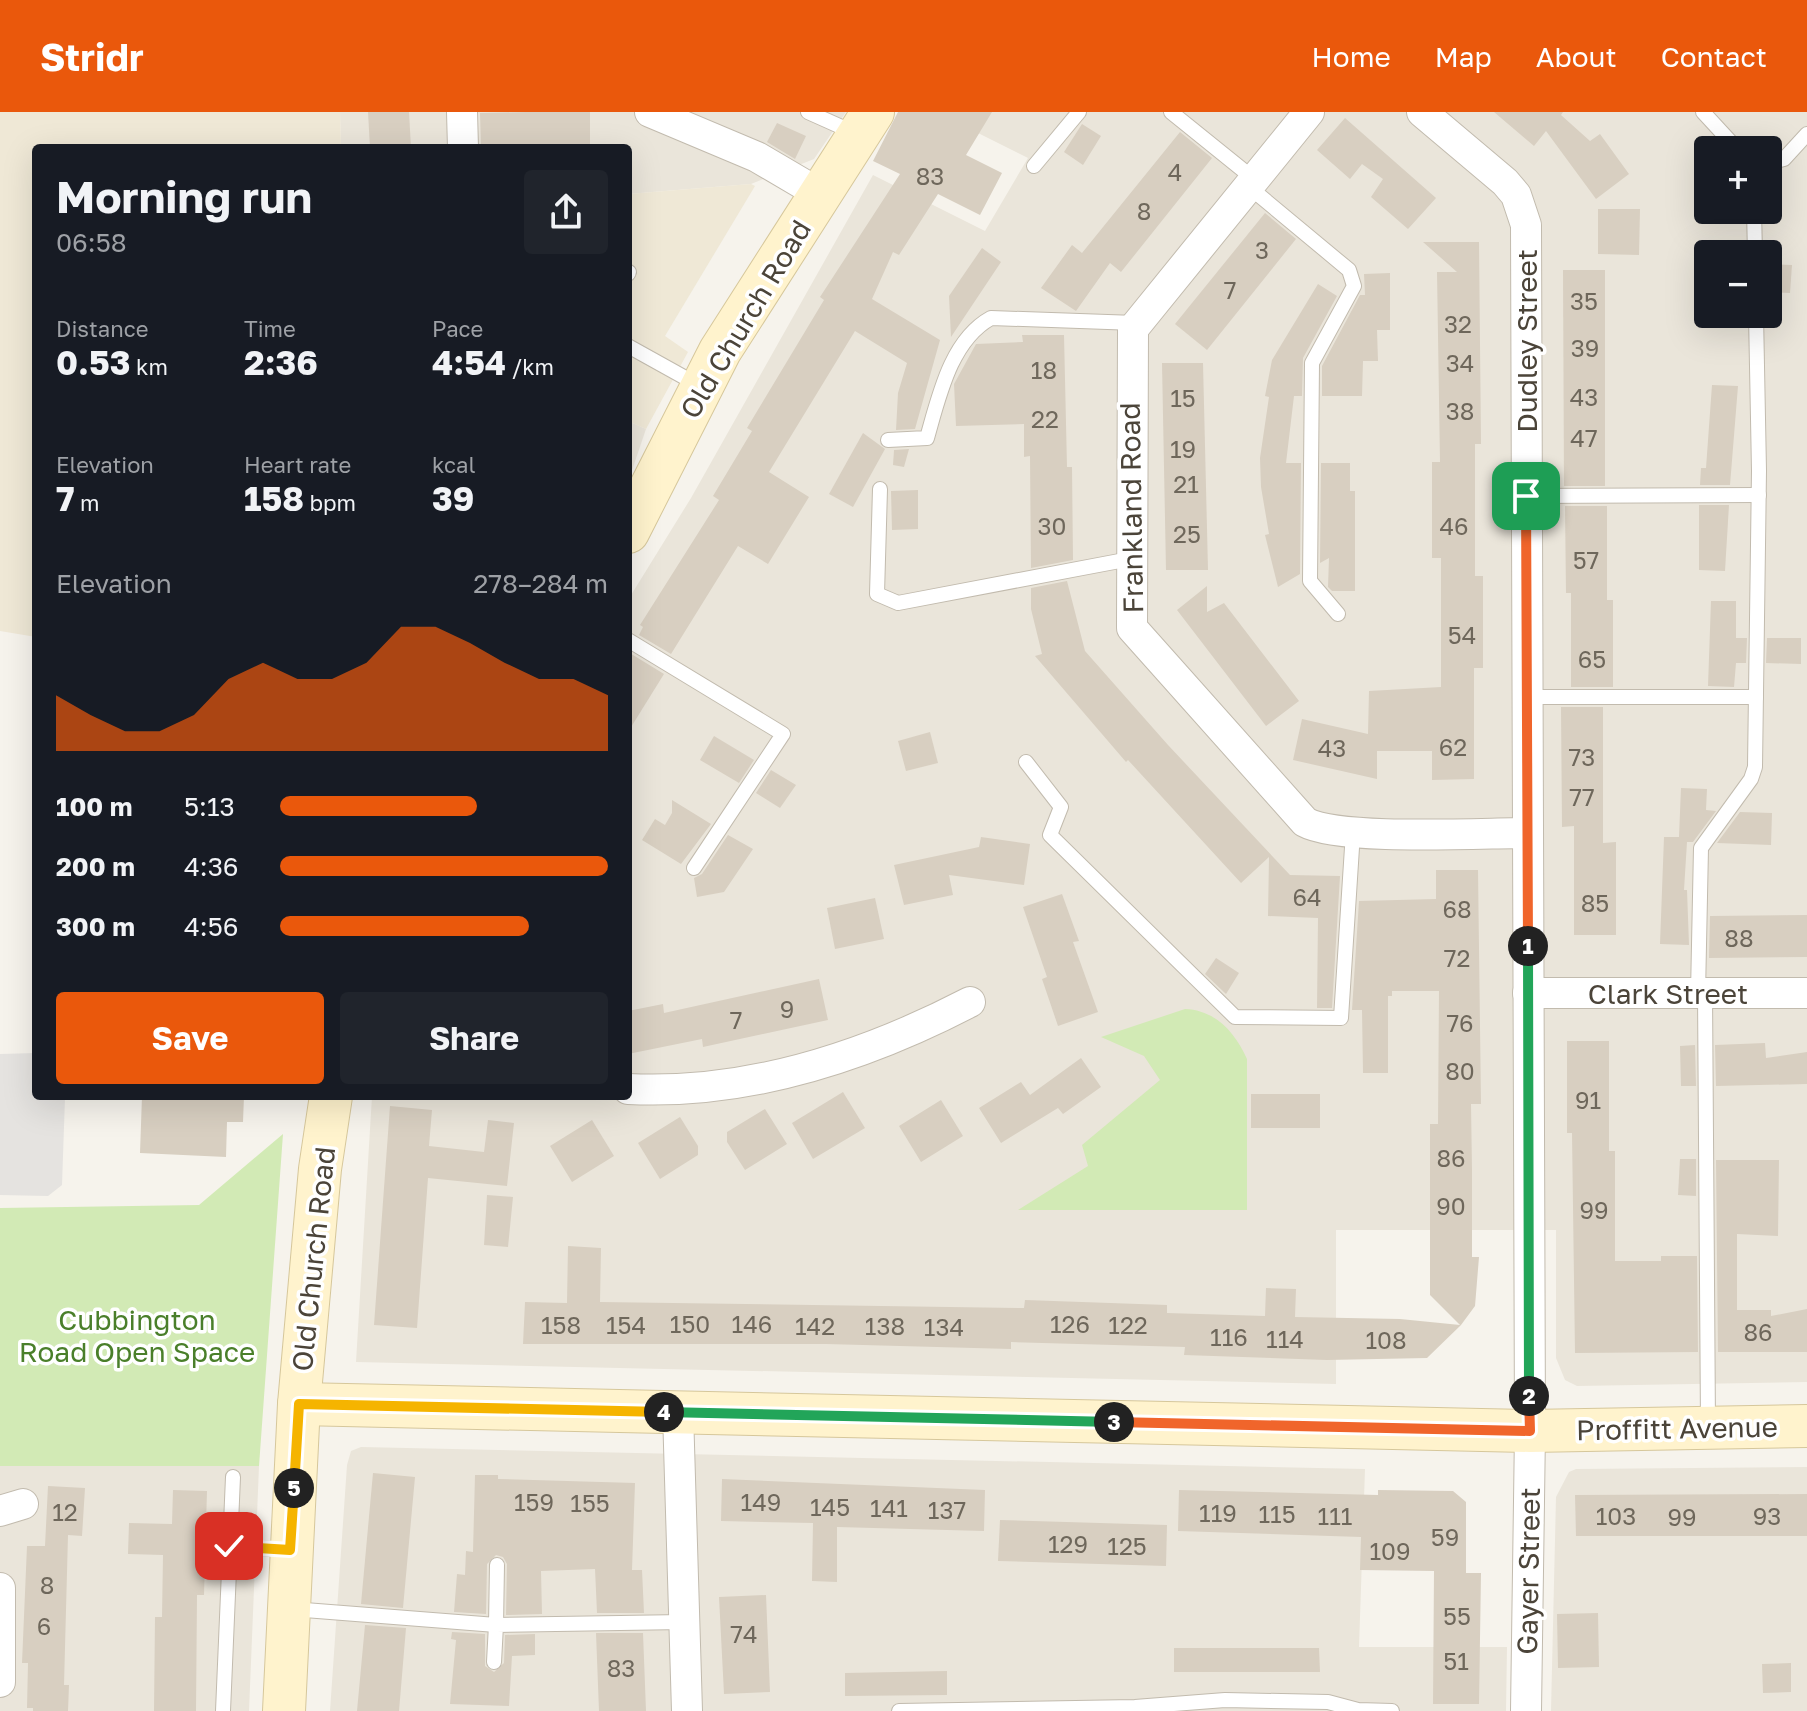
<!DOCTYPE html>
<html lang="en">
<head>
<meta charset="utf-8">
<style>
	:root { --surface:#171b24; --page:#20242c; --text:#f1f3f6; --muted:#9ea1a6; --accent:#ea580c }
	body { margin:0; font-family:"Golos Text",sans-serif; background:var(--page); color:var(--text); height:100vh; display:flex; flex-direction:column; font-size:30px; white-space:nowrap }
	* { box-sizing:border-box; margin:0 }
	p { font-size:26px; color:var(--muted) }
	.icon { flex:none; width:44px; height:44px; fill:none; stroke:currentColor; stroke-width:2; stroke-linecap:round; stroke-linejoin:round }
	.map { position:relative; flex:1; overflow:hidden }
	.details { position:absolute; left:32px; top:32px; width:600px; height:956px; display:flex; flex-direction:column; background:var(--surface); border-radius:8px; box-shadow:0 8px 32px #0002 }
	.details>* { flex:none }
	.controls { position:absolute; left:1694px; top:24px; display:grid; gap:16px }
	.controls a { display:grid; place-items:center; width:88px; height:88px; border-radius:8px; background:var(--surface); box-shadow:0 8px 32px #0002; font-size:40px }
	.pin { position:absolute; display:grid; place-items:center; width:68px; height:68px; color:#fff; margin:-34px; border-radius:16px; box-shadow:0 4px 12px #0006 }
	.km { position:absolute; width:40px; height:40px; margin:-20px; border-radius:50%; background:#222; color:#fff; font-size:22px; line-height:40px; text-align:center }
	.round { display:grid; place-items:center; flex:none; width:84px; height:84px; border-radius:8px; background:var(--page) }
	.summary { display:flex; align-items:center; justify-content:space-between; height:136px; padding:0 24px }
	h1 { font-size:44px; font-weight:700; line-height:60px }
	.figures { display:grid; grid-template-columns:repeat(3,1fr); gap:12px; height:136px; padding:8px 24px }
	.figures div { display:grid; align-content:center }
	.figures b { font-size:34px; font-weight:700 }
	.figures small { font-size:22px; font-weight:400 }
	.figures p { font-size:22px }
	.chart { height:224px; padding:16px 24px }
	.chart p { display:flex; justify-content:space-between }
	.chart svg { width:100%; height:144px; margin-top:8px; fill:var(--accent); opacity:.7 }
	.cta { display:flex; gap:16px; margin-top:auto; padding:16px 24px }
	.cta a { flex:1; height:92px; border-radius:8px; background:var(--accent); color:#fff; font-size:32px; font-weight:700; line-height:92px; text-align:center }
	.cta a+a { background:var(--page); color:var(--text) }
	ul { padding:0 24px; list-style:none; font-size:26px }
	li { display:grid; grid-template-columns:128px 96px 1fr; align-items:center; height:60px }
	li i { height:20px; border-radius:10px; background:var(--accent) }
	header { display:flex; align-items:center; gap:48px; box-sizing:border-box; height:112px; padding:0 40px; background:var(--accent); color:#fff }
	header strong { font-size:38px }
	nav { display:flex; gap:44px; margin-inline-start:auto; font-size:28px }
	.map>svg:first-child { display:block }
	.residential { fill:#eae5da; fill-rule:evenodd }
	.education { fill:#efe8d6 }
	.green { fill:#d2eab5 }
	.parking { fill:#e5e3e0 }
	.building { fill:#d8cfc1 }
	.lines { fill:none; stroke-linecap:round; stroke-linejoin:round }
	.lane-casing { stroke:#c2bbae; stroke-width:16 }
	.street-casing { stroke:#c2bbae; stroke-width:32 }
	.secondary-casing { stroke:#d6c79b; stroke-width:44 }
	.lane { stroke:#fff; stroke-width:14 }
	.street { stroke:#fff; stroke-width:30 }
	.secondary { stroke:#fff3cd; stroke-width:42 }
	.split-1-casing { stroke:#fff; stroke-width:16 }
	.split-2-casing { stroke:#fff; stroke-width:16 }
	.split-3-casing { stroke:#fff; stroke-width:16 }
	.split-4-casing { stroke:#fff; stroke-width:16 }
	.split-5-casing { stroke:#fff; stroke-width:16 }
	.split-6-casing { stroke:#fff; stroke-width:16 }
	.split-1 { stroke:#f0652b; stroke-width:10 }
	.split-2 { stroke:#22a559; stroke-width:10 }
	.split-3 { stroke:#f0652b; stroke-width:10 }
	.split-4 { stroke:#22a559; stroke-width:10 }
	.split-5 { stroke:#f5b400; stroke-width:10 }
	.split-6 { stroke:#f5b400; stroke-width:10 }
	.labels { text-anchor:middle; dominant-baseline:central; stroke-width:7; stroke-linejoin:round; paint-order:stroke }
	.number-label { font-size:24px; fill:#6e675b }
	.street-label { font-size:28px; fill:#4b4439; stroke:#fff }
	.park-label { font-size:28px; fill:#4a7f2a; stroke:#fff }
</style>
</head>
<body>
<header>
<strong>Stridr</strong>
<nav><a>Home</a><a>Map</a><a>About</a><a>Contact</a></nav>
</header>
<div class="map">
<svg width="1807" height="1599" viewBox="0 0 1807 1599">
	<rect width="100%" height="100%" fill="#f6f3ec"/>
	<g class="residential">
		<polygon points="340,0 846,0 814,47 751,72 628,82 628,36 341,36"/>
		<path d="M936,0H1807V1270L1577,1274L1565,1268L1556,1246V1118H1336V1272L356,1250L372,984H628V488L691,386L873,63L985,119L1028,46ZM1708,38H1768V98H1708ZM1708,142H1768V202H1708Z"/>
		<polygon points="628,309 646,317 628,370"/>
		<polygon points="361,1335 1365,1357 1359,1535 1507,1535 1506,1599 330,1599 347,1353 351,1339"/>
		<polygon points="0,1354 259,1354 249,1599 0,1599"/>
		<polygon points="1807,1355 1807,1599 1551,1599 1556,1385 1569,1360 1576,1357"/>
	</g>
	<g class="education">
		<polygon points="0,0 340,0 341,36 36,36 36,525 0,519"/>
		<polygon points="751,72 755,74 665,224 688,240 646,317 628,309 628,82"/>
	</g>
	<g class="green">
		<path d="M1185,897C1215,898 1235,920 1247,947V1098H1018L1088,1054L1082,1033L1160,968L1144,944L1101,925Z"/>
		<polygon points="283,1022 259,1354 0,1354 0,1096 199,1093"/>
	</g>
	<polygon class="parking" points="36,941 36,984 71,984 65,986 62,1073 48,1084 0,1083 0,942"/>
	<g class="building">
		<polygon points="368,0 409,0 411,36 370,36"/>
		<polygon points="526,0 590,0 590,36 481,36 480,1"/>
		<polygon points="898,0 992,0 966,43 1002,61 980,103 938,82 899,143 893,140 872,187 940,228 915,317 896,318 898,281 907,251 855,219 769,360 809,385 768,452 738,434 671,542 639,523 643,515 640,513 719,388 713,384 752,319 747,316 824,188 820,185 900,62 873,49"/>
		<polygon points="1494,0 1563,0 1561,3 1590,29 1600,22 1629,62 1596,87 1546,19 1534,34"/>
		<polygon points="1345,6 1436,86 1408,117 1371,85 1383,67 1362,52 1350,67 1317,38"/>
		<polygon points="777,11 806,24 795,47 767,30"/>
		<polygon points="1082,12 1101,24 1083,53 1064,40"/>
		<polygon points="1180,20 1212,46 1121,160 1110,151 1076,199 1041,176 1072,133 1082,141"/>
		<polygon points="1598,97 1640,97 1639,143 1598,142"/>
		<polygon points="1265,101 1296,127 1207,238 1175,212"/>
		<polygon points="1423,130 1479,130 1481,332 1475,332 1475,464 1483,464 1483,556 1474,556 1474,667 1432,668 1432,639 1377,639 1377,667 1293,648 1302,607 1368,622 1369,579 1441,575 1441,446 1432,446 1432,350 1440,350 1437,160 1457,160"/>
		<polygon points="982,136 1001,150 951,225 949,184"/>
		<polygon points="1768,152 1792,153 1790,181 1768,180"/>
		<polygon points="1563,158 1605,158 1605,374 1564,374"/>
		<polygon points="1390,161 1390,218 1377,218 1378,249 1363,249 1362,284 1322,284 1322,254 1360,183 1365,183 1364,162"/>
		<polygon points="1318,172 1337,184 1303,246 1302,284 1294,284 1286,351 1301,351 1300,462 1278,475 1265,423 1269,422 1261,375 1260,346 1269,285 1265,284 1272,248"/>
		<polygon points="1022,223 1064,223 1067,355 1072,355 1073,448 1031,456 1030,344 1024,345 1024,312 956,314 954,272 976,232 1023,230"/>
		<polygon points="1162,251 1203,251 1208,458 1166,458"/>
		<polygon points="1712,273 1738,274 1730,373 1700,373 1701,356 1706,356"/>
		<polygon points="863,321 885,337 853,395 829,382"/>
		<polygon points="909,337 904,355 893,353 894,338"/>
		<polygon points="1321,351 1350,351 1350,379 1355,379 1355,479 1332,479 1328,475 1329,446 1320,451"/>
		<polygon points="918,378 918,417 892,418 891,379"/>
		<polygon points="1699,393 1729,393 1725,459 1699,458"/>
		<polygon points="1565,394 1607,394 1607,488 1613,488 1613,575 1571,575 1571,481 1566,481"/>
		<polygon points="1067,469 1085,539 1168,633 1290,763 1340,764 1332,896 1317,896 1318,806 1268,804 1269,745 1241,771 1128,648 1126,650 1035,544 1042,542 1031,497 1031,476"/>
		<polygon points="1207,474 1207,500 1224,491 1299,589 1266,614 1177,498"/>
		<polygon points="1711,489 1736,489 1736,526 1747,526 1746,551 1736,551 1734,575 1708,574"/>
		<polygon points="1767,526 1801,526 1801,552 1766,551"/>
		<polygon points="628,540 664,562 628,620"/>
		<polygon points="1561,595 1603,595 1603,731 1616,730 1616,823 1574,823 1574,714 1562,715"/>
		<polygon points="930,620 938,651 906,659 898,629"/>
		<polygon points="714,624 754,648 739,671 700,648"/>
		<polygon points="771,658 796,673 780,696 756,681"/>
		<polygon points="1681,676 1707,677 1706,698 1716,699 1693,730 1687,730 1684,778 1687,778 1689,833 1660,832 1664,725 1679,725"/>
		<polygon points="672,688 711,712 681,752 642,728 655,707 665,713 672,701"/>
		<polygon points="1740,700 1772,701 1771,733 1717,731"/>
		<polygon points="728,723 753,737 724,780 697,785 694,766 702,762"/>
		<polygon points="981,725 1030,732 1024,773 949,763 953,783 904,793 894,753 979,735"/>
		<polygon points="1436,758 1478,758 1481,992 1471,992 1472,1058 1472,1145 1479,1145 1475,1194 1461,1213 1427,1246 1327,1248 1184,1243 1185,1235 1011,1230 1011,1237 826,1232 523,1232 525,1190 567,1191 568,1134 601,1136 600,1190 1024,1196 1025,1188 1167,1193 1167,1201 1265,1204 1266,1176 1296,1177 1295,1205 1400,1207 1460,1213 1430,1183 1430,1012 1438,1012 1439,879 1392,879 1392,884 1388,884 1388,961 1363,961 1362,898 1352,898 1359,789 1436,787"/>
		<polygon points="1062,782 1079,829 1073,830 1098,900 1058,914 1042,867 1047,865 1023,795"/>
		<polygon points="875,786 884,827 835,837 827,796"/>
		<polygon points="1807,803 1807,845 1709,846 1710,804"/>
		<polygon points="1216,846 1239,861 1226,882 1205,862"/>
		<polygon points="819,867 828,908 703,935 702,927 628,942 628,899 663,892 664,901"/>
		<polygon points="1567,929 1609,929 1609,1039 1615,1039 1615,1149 1661,1149 1661,1144 1697,1144 1698,1240 1575,1241 1572,1021 1567,1021"/>
		<polygon points="1765,931 1766,946 1807,940 1807,972 1716,974 1715,933"/>
		<polygon points="1695,933 1696,974 1681,974 1680,934"/>
		<polygon points="1081,946 1101,975 1063,1002 1058,996 1001,1031 979,996 1021,970 1030,983"/>
		<polygon points="843,980 865,1016 813,1047 792,1011"/>
		<rect x="1251" y="982" width="69" height="34"/>
		<polygon points="142,984 244,984 243,1010 227,1010 226,1045 140,1041"/>
		<polygon points="941,988 963,1024 921,1050 899,1014"/>
		<polygon points="390,994 432,998 429,1034 484,1040 488,1008 514,1011 507,1074 428,1066 417,1216 374,1213"/>
		<polygon points="765,997 787,1032 745,1058 727,1030 727,1020"/>
		<polygon points="680,1005 698,1034 698,1043 660,1067 638,1031"/>
		<polygon points="592,1008 614,1044 572,1070 550,1034"/>
		<polygon points="1680,1047 1696,1047 1696,1084 1678,1083"/>
		<polygon points="1716,1048 1779,1048 1778,1124 1737,1122 1737,1198 1771,1198 1771,1204 1807,1197 1807,1240 1718,1240"/>
		<polygon points="487,1083 513,1085 508,1135 484,1133"/>
		<polygon points="373,1361 415,1365 403,1496 361,1492"/>
		<polygon points="475,1363 498,1363 498,1367 635,1371 632,1458 642,1458 644,1501 597,1501 595,1457 541,1459 542,1502 506,1503 507,1452 503,1445 496,1443 487,1452 486,1502 454,1500 457,1462 465,1463 466,1439 473,1440"/>
		<polygon points="722,1367 985,1378 984,1419 837,1415 837,1470 812,1469 813,1411 721,1409"/>
		<polygon points="48,1374 85,1376 82,1424 68,1423 64,1573 69,1573 68,1599 33,1599 33,1596 27,1596 28,1551 22,1551 27,1434 45,1434"/>
		<polygon points="173,1378 207,1379 204,1483 197,1483 196,1599 154,1599 155,1505 162,1505 163,1443 128,1442 129,1411 172,1412"/>
		<polygon points="1179,1378 1378,1383 1378,1378 1453,1379 1466,1390 1466,1461 1481,1461 1479,1592 1433,1592 1434,1459 1360,1458 1361,1425 1178,1419"/>
		<polygon points="1807,1382 1807,1424 1576,1424 1575,1383"/>
		<polygon points="1000,1408 1167,1413 1166,1454 998,1449"/>
		<polygon points="766,1483 770,1580 724,1582 719,1485"/>
		<polygon points="1598,1501 1599,1555 1558,1556 1557,1502"/>
		<polygon points="365,1513 406,1516 399,1599 357,1599"/>
		<polygon points="452,1520 485,1522 485,1554 494,1560 504,1551 505,1523 535,1522 535,1543 512,1544 509,1594 450,1592 456,1528 451,1527"/>
		<polygon points="596,1521 643,1521 646,1599 599,1599"/>
		<polygon points="1174,1536 1319,1536 1320,1560 1174,1560"/>
		<polygon points="1791,1551 1791,1580 1763,1581 1762,1552"/>
		<polygon points="947,1559 947,1583 845,1584 845,1561"/>
	</g>
	<g class="lines">
		<g class="lane-casing">
			<g id="lane">
				<polyline points="808,0 855,21"/>
				<polyline points="1171,0 1254,67"/>
				<polyline points="1703,0 1738,38"/>
				<polyline points="1768,51 1784,47 1807,22"/>
				<polyline points="1034,54 1079,0"/>
				<polyline points="1248,74 1349,158 1354,174 1312,251 1310,469 1338,502"/>
				<polyline points="1754,98 1755,142"/>
				<polyline points="628,162 629,160"/>
				<polyline points="628,234 700,274"/>
				<path d="M888,328L927,326C939,284 951,228 991,206L1136,211"/>
				<polyline points="880,377 877,482 898,491 1130,447"/>
				<polyline points="1526,384 1759,383"/>
				<polyline points="628,528 783,622 694,756"/>
				<polyline points="1527,585 1756,585"/>
				<polyline points="1026,650 1061,695 1050,723 1235,905 1341,906 1353,720"/>
				<polyline points="1698,881 1701,736 1751,667 1755,655 1759,359 1756,202"/>
				<polyline points="1705,881 1708,1313"/>
				<polyline points="229,1434 288,1438"/>
				<polyline points="292,1497 496,1513 497,1453"/>
				<polyline points="494,1550 496,1513 684,1510"/>
				<polyline points="223,1599 233,1365"/>
				<polyline points="899,1599 1135,1595 1225,1588 1328,1590 1358,1598 1392,1599"/>
			</g>
		</g>
		<g class="street-casing">
			<g id="street">
				<polyline points="462,0 463,36"/>
				<polyline points="650,0 757,45 820,82"/>
				<path d="M1309,0L1133,217L1132,516L1305,710C1339,729 1481,721 1527,721"/>
				<polyline points="1422,0 1505,70 1516,83 1526,113 1530,1319 1526,1599"/>
				<polyline points="1528,881 1807,881"/>
				<path d="M628,977C747,983 866,944 970,890"/>
				<polyline points="678,1300 687,1599"/>
				<polyline points="0,1399 23,1392"/>
				<polyline points="0,1476 0,1570"/>
			</g>
		</g>
		<g class="secondary-casing">
			<g id="secondary">
				<polyline points="628,420 720,239 873,0"/>
				<polyline points="299,1292 1530,1319 1807,1314"/>
				<polyline points="284,1599 299,1292 320,1057 331,984"/>
			</g>
		</g>
		<use href="#lane" class="lane"/>
		<use href="#street" class="street"/>
		<use href="#secondary" class="secondary"/>
	</g>
	<g class="lines">
		<g class="split-1-casing">
			<polyline id="split-1" points="1526,384 1528,834"/>
		</g>
		<g class="split-2-casing">
			<polyline id="split-2" points="1528,834 1529,1284"/>
		</g>
		<g class="split-3-casing">
			<polyline id="split-3" points="1114,1310 1530,1319 1529,1284"/>
		</g>
		<g class="split-4-casing">
			<polyline id="split-4" points="664,1300 1114,1310"/>
		</g>
		<g class="split-5-casing">
			<polyline id="split-5" points="294,1376 299,1292 664,1300"/>
		</g>
		<g class="split-6-casing">
			<polyline id="split-6" points="229,1434 290,1438 294,1376"/>
		</g>
		<use href="#split-1" class="split-1"/>
		<use href="#split-2" class="split-2"/>
		<use href="#split-3" class="split-3"/>
		<use href="#split-4" class="split-4"/>
		<use href="#split-5" class="split-5"/>
		<use href="#split-6" class="split-6"/>
	</g>
	<g class="labels">
		<g class="number-label">
			<text x="1175" y="59">4</text>
			<text x="930" y="63">83</text>
			<text x="1144" y="98">8</text>
			<text x="1262" y="137">3</text>
			<text x="1230" y="177">7</text>
			<text x="1584" y="188">35</text>
			<text x="1458" y="211">32</text>
			<text x="1585" y="235">39</text>
			<text x="1460" y="250">34</text>
			<text x="1044" y="257">18</text>
			<text x="1584" y="284">43</text>
			<text x="1183" y="285">15</text>
			<text x="1460" y="298">38</text>
			<text x="1045" y="306">22</text>
			<text x="1584" y="325">47</text>
			<text x="1183" y="336">19</text>
			<text x="1186" y="371">21</text>
			<text x="1052" y="413">30</text>
			<text x="1454" y="413">46</text>
			<text x="1187" y="421">25</text>
			<text x="1586" y="447">57</text>
			<text x="1462" y="522">54</text>
			<text x="1592" y="546">65</text>
			<text x="1453" y="634">62</text>
			<text x="1332" y="635">43</text>
			<text x="1582" y="644">73</text>
			<text x="1582" y="684">77</text>
			<text x="1307" y="784">64</text>
			<text x="1595" y="790">85</text>
			<text x="1457" y="796">68</text>
			<text x="1739" y="825">88</text>
			<text x="1457" y="845">72</text>
			<text x="787" y="896">9</text>
			<text x="736" y="907">7</text>
			<text x="1460" y="910">76</text>
			<text x="1460" y="958">80</text>
			<text x="1588" y="987">91</text>
			<text x="1451" y="1045">86</text>
			<text x="1451" y="1093">90</text>
			<text x="1594" y="1097">99</text>
			<text x="690" y="1211">150</text>
			<text x="752" y="1211">146</text>
			<text x="1070" y="1211">126</text>
			<text x="561" y="1212">158</text>
			<text x="626" y="1212">154</text>
			<text x="1128" y="1212">122</text>
			<text x="815" y="1213">142</text>
			<text x="885" y="1213">138</text>
			<text x="944" y="1214">134</text>
			<text x="1758" y="1219">86</text>
			<text x="1229" y="1224">116</text>
			<text x="1285" y="1226">114</text>
			<text x="1386" y="1227">108</text>
			<text x="534" y="1389">159</text>
			<text x="761" y="1389">149</text>
			<text x="590" y="1390">155</text>
			<text x="830" y="1394">145</text>
			<text x="889" y="1395">141</text>
			<text x="947" y="1397">137</text>
			<text x="65" y="1399">12</text>
			<text x="1218" y="1400">119</text>
			<text x="1277" y="1401">115</text>
			<text x="1335" y="1403">111</text>
			<text x="1616" y="1403">103</text>
			<text x="1767" y="1403">93</text>
			<text x="1682" y="1404">99</text>
			<text x="1445" y="1424">59</text>
			<text x="1068" y="1431">129</text>
			<text x="1127" y="1433">125</text>
			<text x="1390" y="1438">109</text>
			<text x="47" y="1472">8</text>
			<text x="1457" y="1503">55</text>
			<text x="44" y="1513">6</text>
			<text x="744" y="1521">74</text>
			<text x="1456" y="1548">51</text>
			<text x="621" y="1555">83</text>
		</g>
		<g class="street-label">
			<text transform="translate(745 207) rotate(-59)">Old Church Road</text>
			<text transform="translate(1526 229) rotate(-90)">Dudley Street</text>
			<text transform="translate(1131 396) rotate(-91)">Frankland Road</text>
			<text x="1668" y="881">Clark Street</text>
			<text transform="translate(313 1147) rotate(-84)">Old Church Road</text>
			<text transform="translate(1677 1316) rotate(-1)">Proffitt Avenue</text>
			<text transform="translate(1528 1459) rotate(-89)">Gayer Street</text>
		</g>
		<g class="park-label">
			<text x="137" y="1207">Cubbington<tspan x="137" dy="32">Road Open Space</tspan></text>
		</g>
	</g>
</svg>
<div class="controls">
<a>+</a>
<a>−</a>
</div>
<div class="pin" style="left:1526px;top:384px;background:#1e9e55"><svg class="icon" aria-label="arrive" viewBox="0 0 24 24"><path d="M6 21V4h12l-3 4 3 4H6"/></svg></div>
<div class="pin" style="left:229px;top:1434px;background:#d93025"><svg class="icon" aria-label="check" viewBox="0 0 24 24"><path d="M5 12l5 5 9-10"/></svg></div>
<b class="km" style="left:1528px;top:834px">1</b>
<b class="km" style="left:1529px;top:1284px">2</b>
<b class="km" style="left:1114px;top:1310px">3</b>
<b class="km" style="left:664px;top:1300px">4</b>
<b class="km" style="left:294px;top:1376px">5</b>
<section class="details">
<div class="summary"><div><h1>Morning run</h1><p>06:58</p></div><a class="round"><svg class="icon" aria-label="share" viewBox="0 0 24 24"><path d="M12 15V3M7 8l5-5 5 5M5 13v7h14v-7"/></svg></a></div>
<div class="figures">
<div><p>Distance</p><b>0.53<small> km</small></b></div>
<div><p>Time</p><b>2:36</b></div>
<div><p>Pace</p><b>4:54<small> /km</small></b></div>
</div>
<div class="figures">
<div><p>Elevation</p><b>7<small> m</small></b></div>
<div><p>Heart rate</p><b>158<small> bpm</small></b></div>
<div><p>kcal</p><b>39</b></div>
</div>
<div class="chart"><p><span>Elevation</span>278–284 m</p>
<svg viewBox="0 0 160 44" preserveAspectRatio="none"><path d="M0 44V27L10 33L20 38L30 38L40 33L50 22L60 17L70 22L80 22L90 17L100 6L110 6L120 11L130 17L140 22L150 22L160 27V44z"/></svg>
</div>
<ul>
<li><b>100 m</b>5:13<i style="width:60%"></i></li>
<li><b>200 m</b>4:36<i style="width:100%"></i></li>
<li><b>300 m</b>4:56<i style="width:76%"></i></li>
</ul>
<div class="cta"><a>Save</a><a>Share</a></div>
</section>
</div>
</body>
</html>
